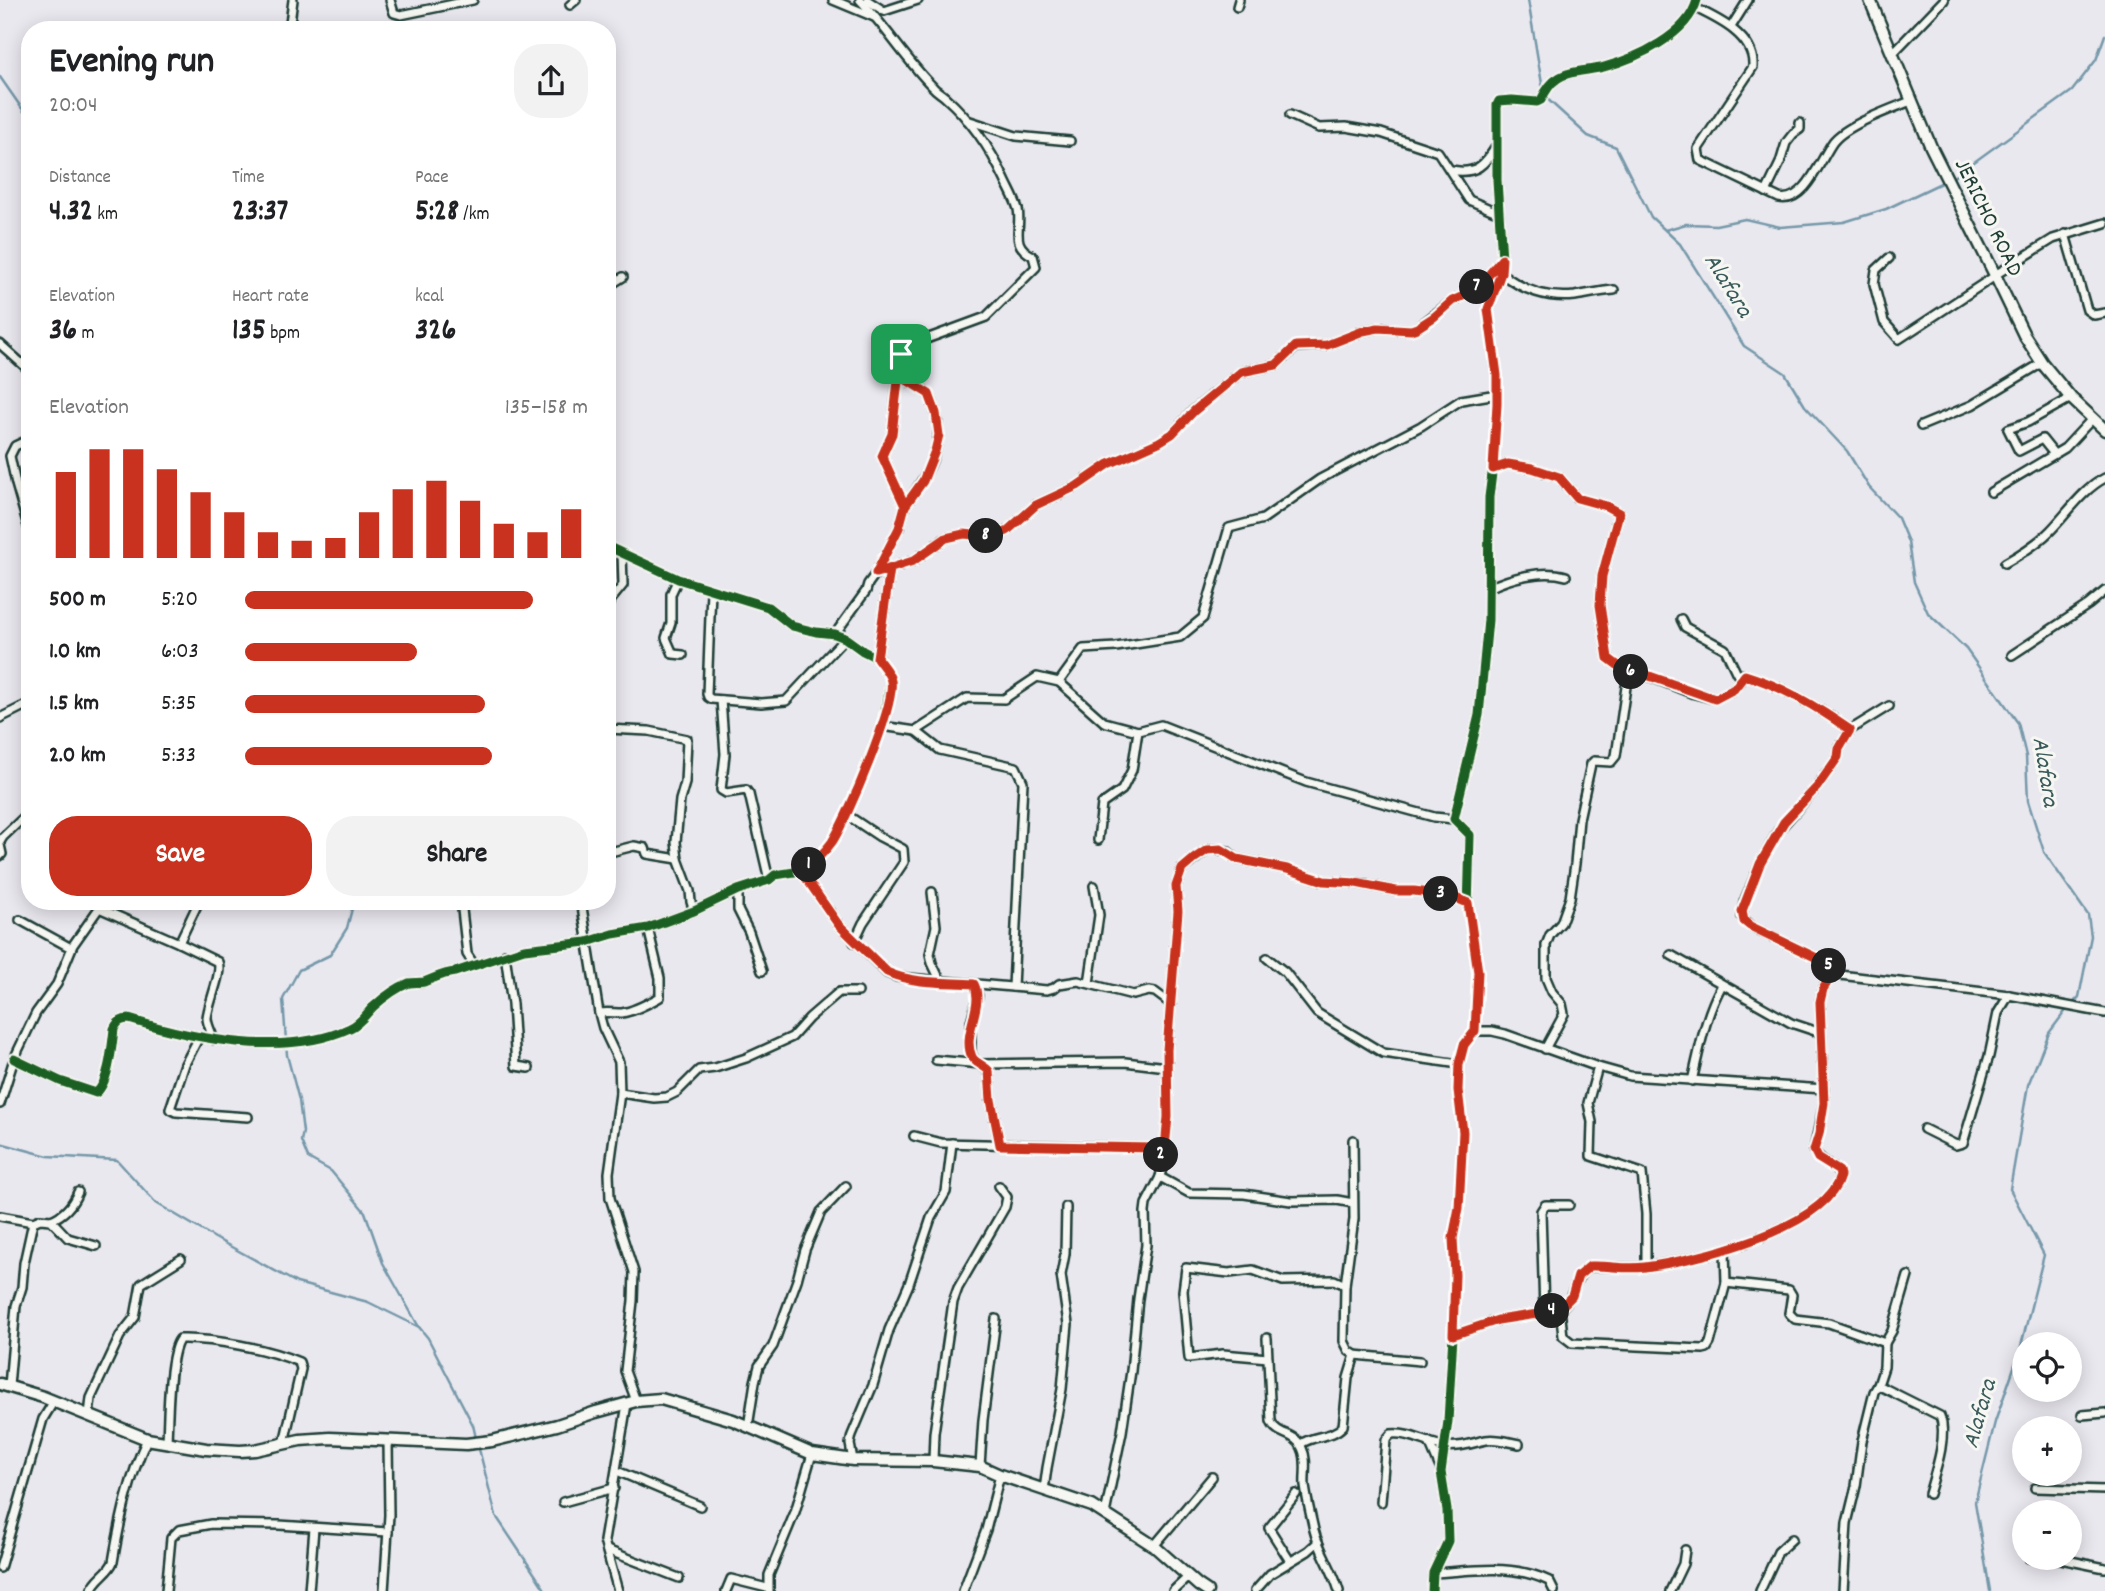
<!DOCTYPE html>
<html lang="en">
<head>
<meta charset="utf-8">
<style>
	:root { --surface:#fff; --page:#f2f2f2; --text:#202124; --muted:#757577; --accent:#c8321e }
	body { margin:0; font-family:Dekko,sans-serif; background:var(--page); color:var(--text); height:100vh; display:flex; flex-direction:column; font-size:26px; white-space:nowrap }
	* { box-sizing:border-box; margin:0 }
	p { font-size:23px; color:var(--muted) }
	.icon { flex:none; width:38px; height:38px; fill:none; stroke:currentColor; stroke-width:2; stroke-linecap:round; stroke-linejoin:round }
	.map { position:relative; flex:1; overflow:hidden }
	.drawer { position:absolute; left:21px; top:21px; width:595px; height:889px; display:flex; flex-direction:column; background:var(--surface); border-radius:28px; box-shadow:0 4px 18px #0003 }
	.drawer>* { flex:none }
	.fabs { position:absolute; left:2012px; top:1332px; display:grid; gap:14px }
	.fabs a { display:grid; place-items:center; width:70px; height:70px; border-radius:50%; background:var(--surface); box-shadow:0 4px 18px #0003; font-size:35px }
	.pin { position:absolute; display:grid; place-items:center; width:60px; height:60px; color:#fff; margin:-30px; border-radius:14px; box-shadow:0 4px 10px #0006 }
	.km { position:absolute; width:35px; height:35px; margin:-18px; border-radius:50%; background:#222; color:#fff; font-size:19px; line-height:35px; text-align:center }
	.round { display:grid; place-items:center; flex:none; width:74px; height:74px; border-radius:28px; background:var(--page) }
	.overview { display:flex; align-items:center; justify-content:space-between; height:119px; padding:0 28px }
	h1 { font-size:38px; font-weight:700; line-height:52px }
	.figures { display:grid; grid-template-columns:repeat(3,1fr); gap:10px; height:119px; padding:7px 28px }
	.figures div { display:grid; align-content:center }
	.figures b { font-size:30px; font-weight:700 }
	.figures small { font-size:19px; font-weight:400 }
	.figures p { font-size:19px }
	.chart { height:196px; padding:14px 28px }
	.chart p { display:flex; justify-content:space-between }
	.chart svg { width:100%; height:126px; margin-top:7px; stroke:var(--accent); stroke-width:6 }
	.primary-button { display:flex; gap:14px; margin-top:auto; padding:14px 28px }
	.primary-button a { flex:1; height:80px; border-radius:28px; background:var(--accent); color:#fff; font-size:28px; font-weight:700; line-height:80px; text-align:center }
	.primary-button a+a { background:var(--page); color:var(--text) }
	ul { padding:0 28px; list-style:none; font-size:23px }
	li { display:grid; grid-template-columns:112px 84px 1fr; align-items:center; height:52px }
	li i { height:18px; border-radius:9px; background:var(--accent) }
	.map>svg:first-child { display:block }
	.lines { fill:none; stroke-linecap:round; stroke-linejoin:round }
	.stream { stroke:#7498a9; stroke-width:2.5 }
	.street-casing { stroke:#1f3d34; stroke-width:12 }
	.secondary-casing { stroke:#1f3d34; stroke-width:15 }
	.street { stroke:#f6f6f2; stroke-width:7 }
	.secondary { stroke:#f6f6f2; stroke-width:10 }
	.cycleway-casing { stroke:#f6f6f2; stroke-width:13 }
	.cycleway { stroke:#1b5e20; stroke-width:9 }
	.route-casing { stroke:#fff; stroke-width:14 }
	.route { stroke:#c8321e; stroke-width:9 }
	.labels { text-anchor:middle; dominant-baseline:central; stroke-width:6; stroke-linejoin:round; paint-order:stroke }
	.street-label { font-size:23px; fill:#1f3d34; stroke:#f6f6f2 }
	.water-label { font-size:24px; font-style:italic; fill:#3b5b5b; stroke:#f6f6f2 }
</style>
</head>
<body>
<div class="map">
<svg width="2105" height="1591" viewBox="0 0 2105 1591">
	<rect width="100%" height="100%" fill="#eae8ef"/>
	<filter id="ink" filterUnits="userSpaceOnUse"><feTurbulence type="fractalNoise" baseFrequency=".0143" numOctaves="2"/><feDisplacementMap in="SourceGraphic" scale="14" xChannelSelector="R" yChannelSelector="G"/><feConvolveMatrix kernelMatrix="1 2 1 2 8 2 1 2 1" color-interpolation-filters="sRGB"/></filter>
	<g filter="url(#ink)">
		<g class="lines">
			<g class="stream">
				<polyline points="1528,0 1543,90"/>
				<polyline points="0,77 30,120"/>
				<polyline points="1544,96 1588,136 1616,147 1651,217 1680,244 1744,346 1785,373 1805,406 1847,451 1869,487 1898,518 1908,542 1914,582 1928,613 1966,649 2018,723 2026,756 2028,801 2044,852 2088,915 2091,936 2079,997 2072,1004"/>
				<polyline points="1952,178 2072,91 2096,60 2105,35"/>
				<polyline points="1665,230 1686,224 1716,225 1745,219 1780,227 1844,222 1886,209 1943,182"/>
				<polyline points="354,901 347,928 330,955 299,970 283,999 287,1055 299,1100 303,1132 301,1141 308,1158 331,1171 365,1212 383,1263 419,1327"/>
				<polyline points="0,1143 48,1156 117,1160 156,1203 215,1238 297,1283 368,1302 419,1327 428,1338 473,1425 476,1438"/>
				<polyline points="478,1445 496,1516 546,1591"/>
				<polyline points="1990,1591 1975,1502 1995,1422 2020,1350 2044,1255 2010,1189 2028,1085 2049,1033 2067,1009"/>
			</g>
			<g class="street-casing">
				<g id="street">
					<polyline points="390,0 394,13 401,15 473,0"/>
					<polyline points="833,0 874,17"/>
					<path d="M860,0C886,27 906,60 933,87C936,91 941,93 945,97C970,119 991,150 1005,180C1009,189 1015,199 1018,209C1022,229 1009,244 1033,256L1036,267L986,317L910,345L901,354L908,381C914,385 922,388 927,393C931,397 933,403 934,408C948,443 925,479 905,506"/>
					<polyline points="867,0 884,11 918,0"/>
					<polyline points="570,5 576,0"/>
					<polyline points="1237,7 1239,0"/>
					<path d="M1695,8C1718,19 1755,36 1753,67L1698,149L1700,160L1779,198C1805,204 1820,160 1833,142C1846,125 1891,109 1911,101"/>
					<polyline points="1731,27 1748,0"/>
					<polyline points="289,30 293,0"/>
					<polyline points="1892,54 1944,0"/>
					<polyline points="1290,115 1319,128 1346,127 1381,133 1438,152 1469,200 1499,213"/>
					<polyline points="967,120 1016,136 1070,141"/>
					<path d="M1451,170C1476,175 1485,165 1497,145"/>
					<polyline points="1766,192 1780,163 1786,143 1793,134 1800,129 1800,123"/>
					<polyline points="2065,234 2087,310 2094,315 2105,313"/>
					<polyline points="1889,258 1876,270 1874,284 1884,322 1899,339 1995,276"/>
					<path d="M1501,273C1522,290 1548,299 1575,296C1588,294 1601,291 1614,290"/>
					<polyline points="1995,275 2053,239 2105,223"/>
					<polyline points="607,287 623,277"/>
					<polyline points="0,344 30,371"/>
					<polyline points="1921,426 1972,405 2042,363"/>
					<polyline points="30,439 15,446 10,456 16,484 30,533"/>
					<polyline points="2054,454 2042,439 2019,451 2008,429 2028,422 2071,398"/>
					<path d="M1493,469L1508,464L1532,468L1559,477L1577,498L1606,506L1619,513L1602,576L1600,605L1608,658L1628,673L1638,672L1691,693L1715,699L1734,689L1745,675C1784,687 1817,707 1850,730"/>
					<polyline points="1991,492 2065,448 2092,419"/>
					<path d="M2005,563C2021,554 2037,544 2050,531C2067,514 2083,489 2105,478"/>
					<polyline points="876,573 899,528 905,506 882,456 892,434 900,358"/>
					<polyline points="678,579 671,594 671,623 666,638 673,654 683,655"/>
					<path d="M1489,588C1509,578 1543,569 1566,576"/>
					<polyline points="711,590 707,694 708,697 711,699 761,703 786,701 845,638"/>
					<polyline points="607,608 610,601 623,585 622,553"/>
					<polyline points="1681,619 1685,627 1725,649 1737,674 1745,675"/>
					<polyline points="835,634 866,591 868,584 876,573 913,561 946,538 964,534 994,537 1007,531 1036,505 1077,486 1109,464 1159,442 1172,434 1193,411 1241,372 1276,365 1296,347 1327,345 1363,331 1378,328 1411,330 1417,328 1452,301 1472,292 1482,283 1502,259"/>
					<polyline points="2012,655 2088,605 2105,591"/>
					<polyline points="877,658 890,569"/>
					<polyline points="1059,682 1083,649 1116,647 1180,637 1203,618 1229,528 1263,519 1320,479 1421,426 1461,400 1497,394"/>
					<polyline points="721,700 725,754 721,790 726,793 746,790 749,794 769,880"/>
					<polyline points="1889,706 1850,730 1839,749 1838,757 1817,787 1778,831 1760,864 1744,902 1742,917 1750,926 1821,960 1840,975 2009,995 2105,1013"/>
					<polyline points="0,718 30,703"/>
					<polyline points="882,726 916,731 967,698 1004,699 1037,677 1059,682 1104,722 1138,731 1161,725 1306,782 1434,817 1454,819"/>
					<polyline points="607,729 649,731 687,739 685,783 680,800 676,842 678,859 690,891 691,902 694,911"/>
					<polyline points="916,731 940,750 1016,767 1023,782 1013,987"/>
					<polyline points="847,815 880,837 903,849 904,862 863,923 854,942"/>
					<polyline points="1098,840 1102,804 1122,790 1132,770 1138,731"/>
					<polyline points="0,842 3,837 23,818 30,822"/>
					<polyline points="0,845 2,854 0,856"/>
					<polyline points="607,849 614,851 634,846 645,848 647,854 678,859"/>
					<polyline points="801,871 838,924 887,973 897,977 1047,990 1054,988 1059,984 1078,981 1133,995 1149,991 1155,992 1171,1004"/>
					<polyline points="738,890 738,910 749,932 762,971"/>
					<polyline points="932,892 936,926 930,954 932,963 941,982"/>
					<polyline points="461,901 467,954 474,965"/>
					<polyline points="581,901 599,1013 603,1028 619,1062 620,1093 609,1173 610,1198 634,1272 633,1301 625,1371 636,1401"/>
					<path d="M99,908L179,943L218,962C223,973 208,1003 207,1018C207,1025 212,1033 214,1040"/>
					<polyline points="20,920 71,948"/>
					<polyline points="179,943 199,901"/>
					<polyline points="505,954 512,1004 516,1066 529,1068"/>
					<polyline points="1671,955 1791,1023 1821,1033"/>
					<polyline points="1267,958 1285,972 1317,1013 1383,1053 1459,1064"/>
					<polyline points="1089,983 1099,915 1094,886"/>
					<polyline points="974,984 978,996 971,1022 971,1053 974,1060 989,1071 991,1100 1000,1145"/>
					<path d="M599,1013C607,1012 614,1013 622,1013C635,1011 649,1003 660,997V978L648,928"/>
					<polyline points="1475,1031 1492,1031 1505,1034 1598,1067 1630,1076 1824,1089"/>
					<polyline points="199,1037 185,1064 170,1109 176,1112 248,1117"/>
					<polyline points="1545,1049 1564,1014 1562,1004 1552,992 1546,978 1546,945 1550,935 1561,923 1570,898 1575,864 1579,819 1591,764 1594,761 1611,762 1616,756 1628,673"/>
					<path d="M14,1059L60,1081L96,1093C109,1083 112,1046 114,1029C117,1022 121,1019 129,1019C193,1039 286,1058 350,1028C360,1024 365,1015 373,1007C383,998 396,988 409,983C414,982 419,983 424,982C435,978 443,973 455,972L524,949L587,942L613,934L648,928L694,911L738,890L769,880L775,875L801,871L817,860L831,843L845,819L882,726L891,680L877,658L863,651L845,638L835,634L816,632L792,626L768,607L678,579L607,546"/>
					<polyline points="936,1060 981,1064 1125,1062 1167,1067"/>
					<polyline points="1598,1067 1588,1103 1592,1122 1591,1156 1642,1173 1646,1214 1646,1267"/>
					<path d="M1692,1081C1700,1048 1705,1015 1722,985"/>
					<polyline points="620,1093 654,1098 667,1097 677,1092 699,1070 715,1068 746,1058 792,1037 809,1018 839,992 858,992"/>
					<polyline points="0,1104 14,1059 36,1013 57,984 73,945 104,901"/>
					<polyline points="1924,1129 1956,1145 1963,1143 1989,1056 1998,1013 2009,995"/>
					<polyline points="914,1136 941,1143 1152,1148 1158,1150 1163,1158"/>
					<polyline points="1353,1140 1354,1219 1345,1285 1344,1341 1349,1351 1355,1355 1420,1361"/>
					<polyline points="1160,1177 1189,1193 1244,1194 1291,1201 1337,1200 1353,1203"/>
					<polyline points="0,1216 33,1222 40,1219 51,1220 68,1238 96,1246"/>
					<path d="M51,1220C64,1215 73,1204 78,1192"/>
					<polyline points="1725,1250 1726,1283 1789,1290 1792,1295 1789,1313 1795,1319 1829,1323 1885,1343"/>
					<polyline points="1560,1308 1563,1336 1572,1343 1703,1349 1707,1348 1710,1343 1726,1283"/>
					<polyline points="1544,1312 1541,1211 1545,1205 1569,1205"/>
					<path d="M1453,1335L1498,1320L1557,1311C1579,1297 1570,1278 1590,1267C1608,1265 1626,1269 1645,1267C1693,1261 1826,1229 1840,1176C1835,1164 1819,1162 1814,1150L1824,1103L1820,1001L1823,989L1834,972"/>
					<path d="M1267,1338L1271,1421C1276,1436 1296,1432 1302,1448C1308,1460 1304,1474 1305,1486C1307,1501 1311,1516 1314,1530C1319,1551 1333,1569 1339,1591"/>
					<polyline points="1268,1358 1223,1354 1189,1358 1183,1291 1186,1268 1229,1273 1253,1270 1283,1281 1334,1280 1345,1285"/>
					<path d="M1878,1385L1940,1416C1948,1436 1935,1473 1929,1494"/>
					<polyline points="9,1386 16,1306 22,1287 24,1263 33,1222"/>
					<polyline points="89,1415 91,1398 120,1336 135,1317 141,1284 181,1259"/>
					<polyline points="2082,1415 2105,1413"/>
					<polyline points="748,1427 755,1382 759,1366 773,1346 797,1280 805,1250 821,1212 846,1186"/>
					<polyline points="1429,1442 1441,1470"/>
					<path d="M167,1443C168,1422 168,1353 180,1339C213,1338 268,1349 299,1362L301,1369L284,1443"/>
					<path d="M1301,1444C1314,1434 1331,1439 1343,1426L1348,1378L1355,1355"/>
					<polyline points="853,1460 850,1444 852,1435 873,1385 889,1330 909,1284 931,1218 946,1192 952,1143"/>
					<polyline points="933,1461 934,1433 953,1302 958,1288 1005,1207 1007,1197 999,1186"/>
					<polyline points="980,1466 983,1420 996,1319"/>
					<polyline points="617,1471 700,1506"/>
					<polyline points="2035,1488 2105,1490"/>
					<polyline points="1044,1490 1047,1468 1062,1389 1068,1324 1061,1275 1065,1254 1066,1207"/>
					<polyline points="563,1502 614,1488"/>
					<path d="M1381,1502L1386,1440L1391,1434C1409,1432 1426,1443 1443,1446C1460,1448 1471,1443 1486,1440C1496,1438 1509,1442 1519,1444"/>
					<polyline points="1105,1514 1122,1432 1131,1371 1138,1299 1146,1245 1145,1212 1146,1204 1160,1177 1164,1159 1168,1117 1167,1050 1178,911 1176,886 1182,869 1207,850 1216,849 1227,851 1237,859 1287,869 1323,881 1356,883 1396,891 1414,891 1448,895 1468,903"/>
					<polyline points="1154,1546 1212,1477"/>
					<polyline points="607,1550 679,1578"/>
					<polyline points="2029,1558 2036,1558"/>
					<polyline points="2056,1558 2105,1568"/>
					<polyline points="1290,1561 1269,1528 1296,1494"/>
					<polyline points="0,1568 43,1419 54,1401"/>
					<path d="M1433,1573C1472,1571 1512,1563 1549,1581L1554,1591"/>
					<path d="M91,1591C95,1578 108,1574 113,1562C120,1520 129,1478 147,1439"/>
					<polyline points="166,1591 171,1538 179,1530 211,1524 279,1525 388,1532"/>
					<polyline points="309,1591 314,1528"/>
					<polyline points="384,1591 389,1515 388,1442"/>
					<polyline points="618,1591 604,1541 627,1404"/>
					<polyline points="726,1591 731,1579 767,1588"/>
					<polyline points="769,1591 769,1575 795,1512 812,1454"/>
					<polyline points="963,1591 986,1530 1000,1475"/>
					<polyline points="1173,1591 1188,1577"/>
					<polyline points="1255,1591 1270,1574 1308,1551 1318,1542"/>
					<path d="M1432,1591L1433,1573L1448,1541L1447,1510L1441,1472L1448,1421L1453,1335L1455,1275L1453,1238L1459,1208L1461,1175L1463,1132L1458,1090L1459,1064L1464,1045L1475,1031L1476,1007L1478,973L1468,910L1470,835L1454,819L1479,715L1488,620L1489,497L1494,458L1497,404V375L1488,309L1501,273L1502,259L1497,180V105L1499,101L1512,100L1537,102L1541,100C1544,94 1550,83 1557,79C1569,70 1589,71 1604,67C1637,58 1688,35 1697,0"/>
					<polyline points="1670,1591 1683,1564 1685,1550"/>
					<polyline points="1760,1591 1778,1552 1792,1539"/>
					<polyline points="1843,1591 1847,1523 1856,1486 1862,1441 1874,1392 1878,1385 1884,1367 1885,1343 1892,1331 1908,1276"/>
				</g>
			</g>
			<g class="secondary-casing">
				<g id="secondary">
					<polyline points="1870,0 1931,147 1995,275 2024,335 2042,363 2071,398 2105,430"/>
					<polyline points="0,1384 43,1397 147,1439 206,1449 240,1451 255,1450 300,1440 330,1438 466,1444 492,1441 557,1425 596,1412 636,1401 661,1399 733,1420 812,1454 853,1460 933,1461 980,1466 1000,1475 1092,1506 1154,1546 1198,1585 1207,1591"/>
				</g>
			</g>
			<use href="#street" class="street"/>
			<use href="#secondary" class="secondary"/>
			<g class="cycleway-casing">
				<g id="cycleway">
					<path d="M14,1059L60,1081L96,1093C109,1083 112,1046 114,1029C117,1022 121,1019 129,1019C193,1039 286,1058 350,1028C360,1024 365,1015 373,1007C383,998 396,988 409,983C414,982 419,983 424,982C435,978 443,973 455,972L524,949L587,942L613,934L648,928L694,911L738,890L769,880L775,875L801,871L817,860L831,843L845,819L882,726L891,680L877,658L863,651L845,638L835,634L816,632L792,626L768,607L678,579L607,546"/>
					<path d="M1432,1591L1433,1573L1448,1541L1447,1510L1441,1472L1448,1421L1453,1335L1455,1275L1453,1238L1459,1208L1461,1175L1463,1132L1458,1090L1459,1064L1464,1045L1475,1031L1476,1007L1478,973L1468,910L1470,835L1454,819L1479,715L1488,620L1489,497L1494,458L1497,404V375L1488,309L1501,273L1502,259L1497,180V105L1499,101L1512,100L1537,102L1541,100C1544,94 1550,83 1557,79C1569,70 1589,71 1604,67C1637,58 1688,35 1697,0"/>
				</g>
			</g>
			<use href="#cycleway" class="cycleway"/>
		</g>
	</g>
	<g class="lines" filter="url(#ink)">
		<g class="route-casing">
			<path id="route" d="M901,354L892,434L882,456L905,506L899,528L876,573L890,569L877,658C881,664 890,673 891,681C896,705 847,819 832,842C823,855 813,863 801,871L838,924L887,972C912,984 946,982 974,984C985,1006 961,1034 972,1057C975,1063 985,1066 989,1071L991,1100L1000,1145L1152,1148L1158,1150L1164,1158L1168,1117L1167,1050L1178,911L1176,886L1182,869L1195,858L1207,850L1221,849L1237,859L1287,869L1324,881L1356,883L1396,891H1414L1448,895L1468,903L1478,972L1475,1031L1464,1045L1459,1064L1458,1090L1463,1132L1459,1208L1453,1238L1455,1275L1453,1335L1498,1320L1557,1311L1572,1296L1578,1276L1590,1266C1608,1265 1626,1270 1645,1267C1693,1261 1826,1229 1840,1176L1839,1171L1818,1158L1814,1150L1819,1134L1824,1103L1820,1002L1823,989L1834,972L1821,960L1750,926L1744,921L1742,911L1760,864L1784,822L1817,787L1838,757L1839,749L1850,730C1817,707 1784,687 1745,675L1734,689L1715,699L1638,672L1628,673L1608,658L1600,605L1602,576L1619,513L1606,506L1577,498L1559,477L1532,468L1508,464L1493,469L1497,404V375L1488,309L1501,273L1502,259L1482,283L1472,292L1452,301L1434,317L1417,328L1411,330L1378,328L1363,331L1327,345L1296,346L1276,365L1241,372L1194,411L1172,434L1159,442L1109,464L1077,486L1036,505L1007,531L994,537L964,534L946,538L913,561L876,573L899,528L905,506L923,481L935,451L939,435L936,413L929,394L908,381L901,354"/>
		</g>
		<use href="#route" class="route"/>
	</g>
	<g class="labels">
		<g class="street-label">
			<text transform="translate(1987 218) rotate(64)">JERICHO ROAD</text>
		</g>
		<g class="water-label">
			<text transform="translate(1727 286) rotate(58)">Alafara</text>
			<text transform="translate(2044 772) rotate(81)">Alafara</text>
			<text transform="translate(1981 1414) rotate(-74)">Alafara</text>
		</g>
	</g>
</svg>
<div class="fabs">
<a><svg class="icon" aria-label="locate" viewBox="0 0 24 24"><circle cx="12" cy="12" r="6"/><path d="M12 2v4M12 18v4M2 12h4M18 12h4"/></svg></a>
<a>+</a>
<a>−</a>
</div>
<div class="pin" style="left:901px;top:354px;background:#1e9e55"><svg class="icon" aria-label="arrive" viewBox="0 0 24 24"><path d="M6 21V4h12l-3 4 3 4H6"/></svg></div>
<b class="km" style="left:809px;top:865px">1</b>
<b class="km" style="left:1161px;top:1155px">2</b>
<b class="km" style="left:1441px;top:894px">3</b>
<b class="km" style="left:1552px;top:1311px">4</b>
<b class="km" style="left:1829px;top:966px">5</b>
<b class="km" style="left:1631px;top:672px">6</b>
<b class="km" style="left:1477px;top:287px">7</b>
<b class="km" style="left:986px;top:536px">8</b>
<section class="drawer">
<div class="overview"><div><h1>Evening run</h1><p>20:04</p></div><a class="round"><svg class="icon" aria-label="share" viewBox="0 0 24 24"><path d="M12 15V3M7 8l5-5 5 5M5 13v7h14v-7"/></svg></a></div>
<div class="figures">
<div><p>Distance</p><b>4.32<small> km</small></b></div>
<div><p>Time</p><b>23:37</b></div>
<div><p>Pace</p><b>5:28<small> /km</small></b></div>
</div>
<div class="figures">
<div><p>Elevation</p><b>36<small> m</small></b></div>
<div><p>Heart rate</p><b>135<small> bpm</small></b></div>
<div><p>kcal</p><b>326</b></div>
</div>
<div class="chart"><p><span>Elevation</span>135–158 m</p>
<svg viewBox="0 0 160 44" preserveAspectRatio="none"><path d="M5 44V14M15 44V6M25 44V6M35 44V13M45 44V21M55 44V28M65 44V35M75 44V38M85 44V37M95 44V28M105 44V20M115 44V17M125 44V24M135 44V32M145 44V35M155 44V27"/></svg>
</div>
<ul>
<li><b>500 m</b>5:20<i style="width:84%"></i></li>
<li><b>1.0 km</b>6:03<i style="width:50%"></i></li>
<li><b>1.5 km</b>5:35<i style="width:70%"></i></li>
<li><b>2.0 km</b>5:33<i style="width:72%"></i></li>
</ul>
<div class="primary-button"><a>Save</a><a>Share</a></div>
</section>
</div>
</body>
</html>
